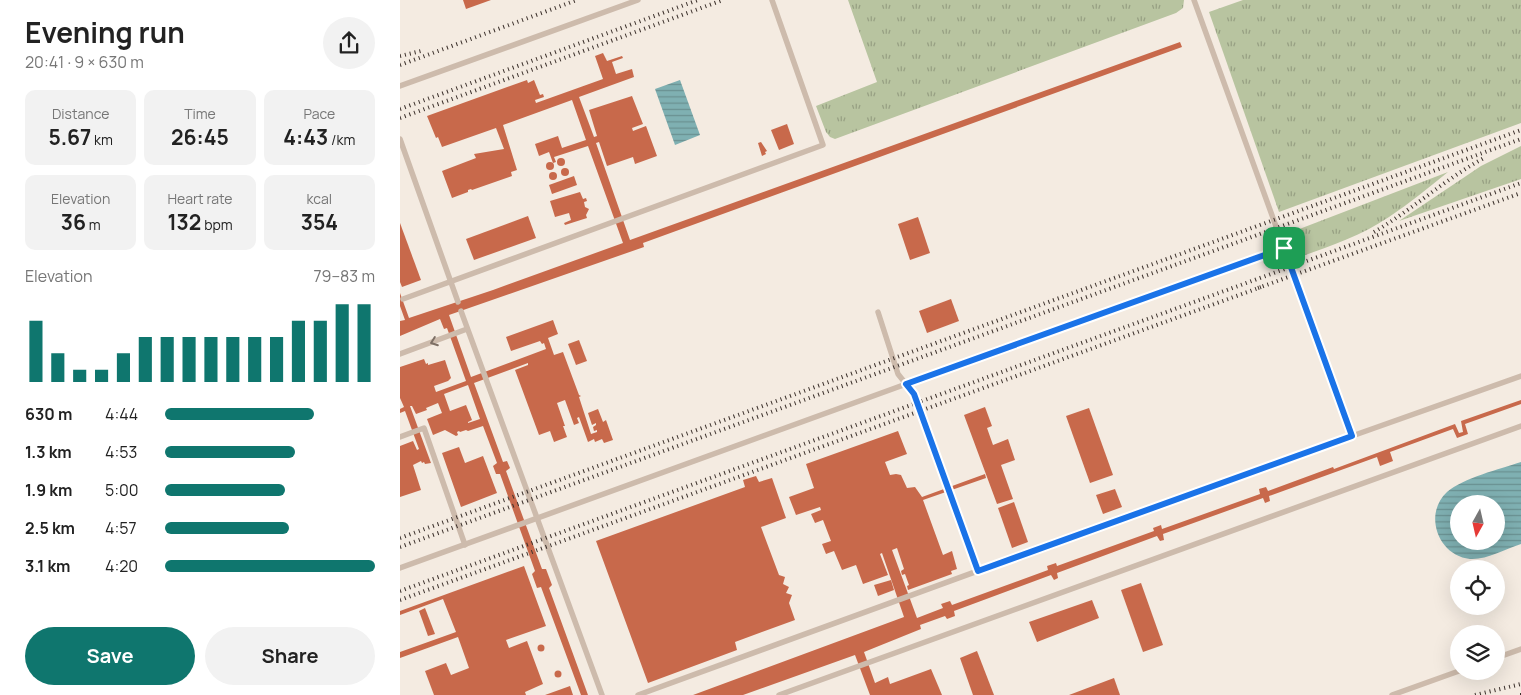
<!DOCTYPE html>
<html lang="en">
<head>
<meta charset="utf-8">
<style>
	:root { --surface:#fff; --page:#f2f2f2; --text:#222; --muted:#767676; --accent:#0f766e }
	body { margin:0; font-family:Manrope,sans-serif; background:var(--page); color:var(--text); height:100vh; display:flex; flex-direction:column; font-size:19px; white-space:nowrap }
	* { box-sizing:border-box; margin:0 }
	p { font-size:16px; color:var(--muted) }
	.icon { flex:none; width:28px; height:28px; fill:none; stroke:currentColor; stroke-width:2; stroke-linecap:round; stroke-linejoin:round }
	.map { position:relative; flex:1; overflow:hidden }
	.panel { display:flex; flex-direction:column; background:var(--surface); width:400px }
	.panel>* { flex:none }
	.needle { width:32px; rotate:188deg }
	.buttons { position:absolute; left:1050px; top:495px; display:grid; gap:10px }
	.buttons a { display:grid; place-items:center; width:55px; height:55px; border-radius:50%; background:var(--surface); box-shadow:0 5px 20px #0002; font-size:25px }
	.pin { position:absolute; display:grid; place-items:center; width:42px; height:42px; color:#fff; margin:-21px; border-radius:10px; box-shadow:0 2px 8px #0006 }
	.round { display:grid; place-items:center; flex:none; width:52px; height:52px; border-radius:26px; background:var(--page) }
	.overview { display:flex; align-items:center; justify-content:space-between; height:85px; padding:0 25px }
	h1 { font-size:28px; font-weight:700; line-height:38px }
	.metrics { display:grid; grid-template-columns:repeat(3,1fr); gap:8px; height:85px; padding:5px 25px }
	.metrics div { display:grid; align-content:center; border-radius:10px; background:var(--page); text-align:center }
	.metrics b { font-size:21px; font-weight:700 }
	.metrics small { font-size:14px; font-weight:400 }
	.metrics p { font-size:14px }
	.chart { height:140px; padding:10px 25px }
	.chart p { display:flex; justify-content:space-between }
	.chart svg { width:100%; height:90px; margin-top:5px; stroke:var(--accent); stroke-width:6 }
	.button { display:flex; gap:10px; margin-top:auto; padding:10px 25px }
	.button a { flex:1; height:58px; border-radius:30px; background:var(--accent); color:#fff; font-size:20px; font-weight:700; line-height:58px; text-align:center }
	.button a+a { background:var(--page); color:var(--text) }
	ul { padding:0 25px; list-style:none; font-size:16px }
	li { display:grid; grid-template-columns:80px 60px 1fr; align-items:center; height:38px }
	li i { height:12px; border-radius:6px; background:var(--accent) }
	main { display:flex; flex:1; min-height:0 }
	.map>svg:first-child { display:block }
	.grass { fill:url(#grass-tufts) }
	.water { fill:url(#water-rules); fill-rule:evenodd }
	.building { fill:#c8694b; fill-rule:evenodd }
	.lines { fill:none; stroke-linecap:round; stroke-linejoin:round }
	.service { stroke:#cdbbac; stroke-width:5.5 }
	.rail { stroke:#3b302b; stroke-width:4; stroke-dasharray:1 4; stroke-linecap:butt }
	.oneway { stroke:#7d6f65 }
	.route-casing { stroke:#fff; stroke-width:10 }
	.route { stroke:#1a73e8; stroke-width:6 }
</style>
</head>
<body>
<main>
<section class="panel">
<div class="overview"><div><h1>Evening run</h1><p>20:41 · 9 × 630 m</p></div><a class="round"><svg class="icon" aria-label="share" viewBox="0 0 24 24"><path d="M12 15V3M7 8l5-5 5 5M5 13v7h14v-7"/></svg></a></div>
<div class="metrics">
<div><p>Distance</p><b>5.67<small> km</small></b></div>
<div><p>Time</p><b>26:45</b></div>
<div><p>Pace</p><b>4:43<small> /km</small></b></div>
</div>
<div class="metrics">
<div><p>Elevation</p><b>36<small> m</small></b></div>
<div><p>Heart rate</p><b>132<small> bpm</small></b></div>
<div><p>kcal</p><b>354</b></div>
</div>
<div class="chart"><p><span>Elevation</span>79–83 m</p>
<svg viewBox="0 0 160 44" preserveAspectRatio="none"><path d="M5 44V14M15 44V30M25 44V38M35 44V38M45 44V30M55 44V22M65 44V22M75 44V22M85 44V22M95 44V22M105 44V22M115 44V22M125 44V14M135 44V14M145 44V6M155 44V6"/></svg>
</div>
<ul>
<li><b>630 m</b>4:44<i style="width:71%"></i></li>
<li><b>1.3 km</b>4:53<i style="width:62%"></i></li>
<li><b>1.9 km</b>5:00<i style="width:57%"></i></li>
<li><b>2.5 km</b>4:57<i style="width:59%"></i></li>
<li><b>3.1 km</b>4:20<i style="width:100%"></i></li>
</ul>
<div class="button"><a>Save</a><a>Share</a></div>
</section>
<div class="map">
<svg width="1121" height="695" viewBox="0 0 1121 695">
	<defs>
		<pattern id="grass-tufts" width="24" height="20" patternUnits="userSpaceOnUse" patternTransform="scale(1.25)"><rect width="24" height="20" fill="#b8c4a0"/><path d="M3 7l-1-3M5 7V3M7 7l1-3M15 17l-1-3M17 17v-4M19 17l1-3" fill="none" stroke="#97a083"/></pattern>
		<pattern id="water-rules" width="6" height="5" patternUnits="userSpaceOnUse" patternTransform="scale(1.25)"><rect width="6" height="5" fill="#7fb0b2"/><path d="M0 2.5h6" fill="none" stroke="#699091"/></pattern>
	</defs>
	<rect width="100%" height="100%" fill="#f4ebe1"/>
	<g class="grass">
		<polygon points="448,0 784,0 783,8 776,13 435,139 430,137 426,132 416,106 477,82"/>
		<polygon points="843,0 1121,0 1121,123 879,212 809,12"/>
		<polygon points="1121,146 1121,179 999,221 1081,166"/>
		<path d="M1048,172C1029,187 1010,203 989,217C961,236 928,247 897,258L889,233Z"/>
	</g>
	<g class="water">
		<polygon points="280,80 300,135 275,145 255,89"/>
		<path d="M1121,462V544C1106,549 1086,560 1070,559C1038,556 1023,514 1047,492C1063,478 1100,469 1121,462ZM1059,504H1096V541H1059Z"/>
	</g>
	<g class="building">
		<polygon points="63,0 91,0 66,9"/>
		<path d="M780,42L782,47L243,243L244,247L49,315L71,377L146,349L144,343L142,344L140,341L111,351L106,337L153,320L158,334L148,338L154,355L163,352L179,395L181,396L179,397L191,434L197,432V430L194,431L193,427L196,425V423L192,425L188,413L198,409L203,422L206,420L213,440L204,443L202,439L195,442L194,439L188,442L179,417L177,418L179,423L174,425L165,400L157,403L165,426H163L167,437L154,442L150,431L139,435L115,370L128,365V363L74,383L103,462L107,461L110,468L106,471L142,569H146L152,585L149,588L188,695H181L141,587L137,588L132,574L135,571L100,474H96L93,466L97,463L83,426L68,431L66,430L60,432L59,431L57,432L58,435L56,436L45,430L33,435L27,419L42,413L38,403L26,408L27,410L16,414L12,406H10L31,463L25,464L24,462L22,463L21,461L13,465L21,490L0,497V446L13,441L17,450L19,449L5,411L0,413V409L4,407L0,398V367L24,359L26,364L28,363V365L45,360L51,378L48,381L34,386L36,392L66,381L47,328L44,329L40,319L0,336V321L5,320L0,306V293L9,318L93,290L223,243L188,146L154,157L156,162L153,163L149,152L139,156L135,144L158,136L162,148L186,140L172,100L103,125L117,170L111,172L112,176L72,190L71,189L68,190V192L52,198L42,171L76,158L74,154L104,149L96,128L42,147L38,137L36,138L27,116L127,80L128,83L134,80L140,95L143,94L144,97L135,100L136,103L203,79L195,56L203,53L207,61L222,56L223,58L212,62L216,74L232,69L234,77L179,97L194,137L197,136L189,110L232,96L243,124L232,128L233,131L246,126L257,156L235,164L233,157L207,166L199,142L196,143L230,240ZM68,385L80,419L68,423V422L72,420L66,405L50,411L44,394Z"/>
		<polygon points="387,124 394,144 379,150 371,130"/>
		<polygon points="361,142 367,151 365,152 366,154 362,156 358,143"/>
		<circle cx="161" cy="162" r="4"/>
		<circle cx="150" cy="166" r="4"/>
		<circle cx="165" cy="172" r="4"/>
		<circle cx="153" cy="176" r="4"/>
		<polygon points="174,176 177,185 152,194 149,185"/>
		<polygon points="180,192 183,199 186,198 187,201 184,202 185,207 189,209 186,215 187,218 165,225 164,223 171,220 169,213 155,217 150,201"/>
		<polygon points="128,216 136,238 74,260 66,239"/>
		<polygon points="518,217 530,253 510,260 498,224"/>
		<polygon points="0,223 21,280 2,287 0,282"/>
		<polygon points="551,299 559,321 527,333 519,311"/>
		<polygon points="179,340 187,361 176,365 168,344"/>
		<polygon points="1121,400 1121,404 1065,424 1068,434 1057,438 1053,429 990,452 993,461 980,466 977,457 869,496 870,501 865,503 863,498 763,534 764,540 760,541 757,536 657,573 658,578 654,580 651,575 554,611 555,616 547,619 545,616 520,625 521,629 464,652 475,683 488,677 490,684 531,669 542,695 470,695 455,655 343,695 293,695 504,617 482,553 480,554 488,575 463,584 456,565 442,570 434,551 426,554 422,544 431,541 423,520 415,523 411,514 421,510 420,507 396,515 389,497 414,488 406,464 498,431 507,454 485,462 490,475 496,474 501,475 507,488 515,487 522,497 585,474 586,478 523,500 543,555 552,551 557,569 551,571 552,574 508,590 507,586 509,585 505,574 502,575 501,571 504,569 497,548 492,550 517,618 543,608 541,604 550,601 552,605 648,570 647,566 656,563 657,566 754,531 753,528 761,525 762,529 860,494 859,489 866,487 868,491 933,467 934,469 1055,424 1059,433 1063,432 1061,421"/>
		<polygon points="585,407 592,426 587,428 593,445 608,439 615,460 601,465 613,499 597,504 564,415"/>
		<polygon points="689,408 713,475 690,483 666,416"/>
		<polygon points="59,447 65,463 83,456 97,493 61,507 42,453"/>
		<polygon points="356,476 359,482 372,478 386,518 361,527 379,575 385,577 383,584 389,587 386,593 392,595 389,603 395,620 335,642 337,650 248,683 196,541 345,487 343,480"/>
		<polygon points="715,489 722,507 703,514 696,495"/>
		<polygon points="614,502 628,542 612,548 598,508"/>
		<polygon points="124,566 146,626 106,640 109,648 127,641 143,684 125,692 126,695 34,695 25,671 46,663 51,675 69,668 58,637 0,658 0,652 56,632 43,599 0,615 0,611"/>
		<polygon points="491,580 494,590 478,596 474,585"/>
		<polygon points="741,583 763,645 743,652 721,590"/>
		<polygon points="692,600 699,618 637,642 629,622"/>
		<polygon points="25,608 35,634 28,636 19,611"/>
		<circle cx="141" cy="648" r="3.5"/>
		<polygon points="577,651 594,695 573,695 560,658"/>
		<circle cx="158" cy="674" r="3.5"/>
		<polygon points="714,678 720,695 669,695"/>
		<polygon points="170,686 173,695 145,695"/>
	</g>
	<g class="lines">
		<g class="service">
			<polyline points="794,0 952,436 1121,376"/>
			<polyline points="0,86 238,0"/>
			<polyline points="0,139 58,302"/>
			<polyline points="3,299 423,145 372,0"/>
			<polyline points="61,311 202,695"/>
			<polyline points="478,312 498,374 514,394 578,571"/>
			<polyline points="0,354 67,329"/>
			<polyline points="0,437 24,428 65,545"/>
			<polyline points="0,568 883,247"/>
			<polyline points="1096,658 1121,649"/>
			<polyline points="238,695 764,503 952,436"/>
			<polyline points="379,695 1121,426"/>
			<polyline points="992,695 1059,671"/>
		</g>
		<g class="rail">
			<polyline points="0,56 21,51"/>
			<polyline points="0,65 177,0"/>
			<polyline points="0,109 298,0"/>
			<polyline points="0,118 323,0"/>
			<path d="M974,232C1012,210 1045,179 1084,158"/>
			<polyline points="858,288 1121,193"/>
			<polyline points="0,538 1121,130"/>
			<polyline points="0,547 1121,139"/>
			<polyline points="0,591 1121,183"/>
			<polyline points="0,600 864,286"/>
			<polyline points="1075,695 1121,684"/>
			<polyline points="1120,695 1121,695"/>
		</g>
	</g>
	<defs><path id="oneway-chevron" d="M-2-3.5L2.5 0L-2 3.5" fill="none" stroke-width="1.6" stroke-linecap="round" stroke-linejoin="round" transform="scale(1.25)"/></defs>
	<use class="oneway" href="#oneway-chevron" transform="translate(34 342) rotate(160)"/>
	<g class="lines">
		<g class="route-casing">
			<polygon id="route" points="884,248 952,436 578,571 514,394 506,384"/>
		</g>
		<use href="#route" class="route"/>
	</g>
</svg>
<div class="buttons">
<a><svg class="needle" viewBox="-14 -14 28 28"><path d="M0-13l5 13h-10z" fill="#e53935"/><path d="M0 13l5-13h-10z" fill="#767676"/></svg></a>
<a><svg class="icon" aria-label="locate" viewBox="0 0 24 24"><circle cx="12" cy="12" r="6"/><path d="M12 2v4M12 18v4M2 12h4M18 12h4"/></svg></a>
<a><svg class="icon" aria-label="layers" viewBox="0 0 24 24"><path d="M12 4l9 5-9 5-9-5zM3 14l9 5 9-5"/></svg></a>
</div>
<div class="pin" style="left:884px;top:248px;background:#1e9e55"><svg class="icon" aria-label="arrive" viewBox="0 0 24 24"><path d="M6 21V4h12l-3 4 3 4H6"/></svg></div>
</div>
</main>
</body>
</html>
